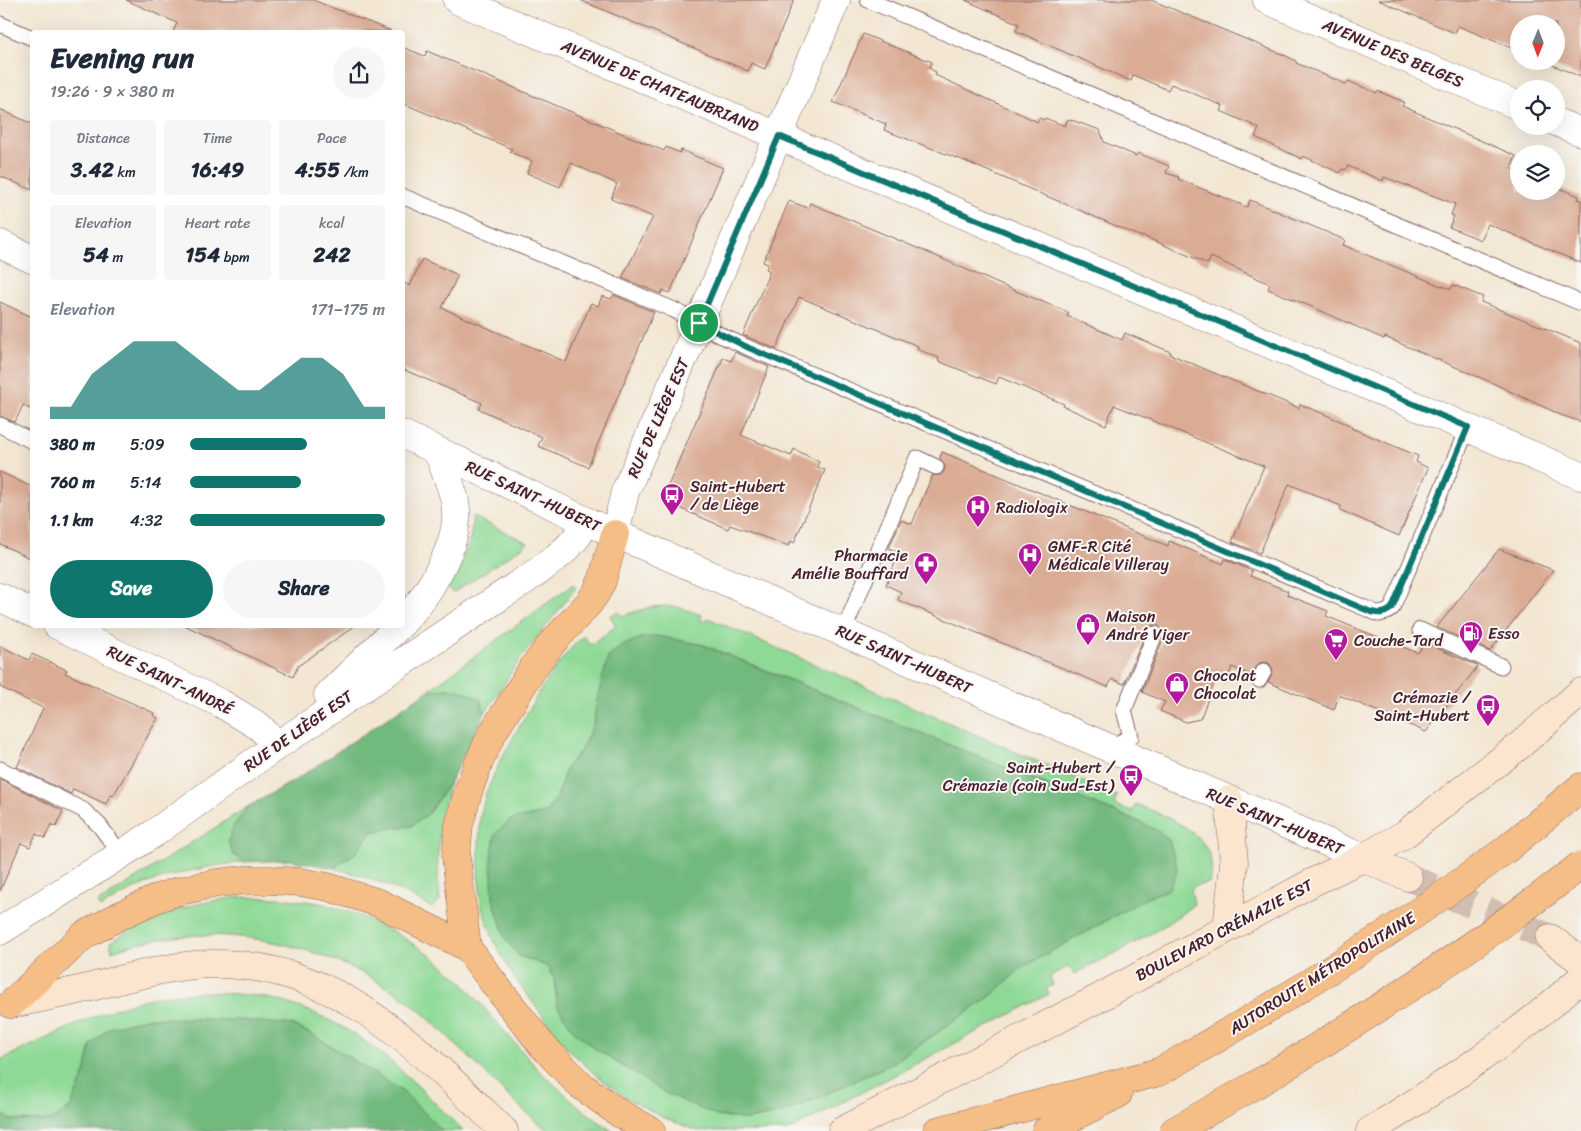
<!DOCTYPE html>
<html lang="en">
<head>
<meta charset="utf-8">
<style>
	:root { --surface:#fff; --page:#f6f6f7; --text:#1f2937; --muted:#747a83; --accent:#0f766e }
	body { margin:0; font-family:Sriracha,sans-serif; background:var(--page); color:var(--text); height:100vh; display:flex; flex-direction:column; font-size:19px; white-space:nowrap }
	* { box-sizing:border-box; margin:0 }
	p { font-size:16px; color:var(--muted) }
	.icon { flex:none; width:28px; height:28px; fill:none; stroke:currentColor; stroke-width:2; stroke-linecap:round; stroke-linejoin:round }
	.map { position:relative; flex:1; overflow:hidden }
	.panel { position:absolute; left:30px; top:30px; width:375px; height:598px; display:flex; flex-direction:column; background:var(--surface); border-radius:5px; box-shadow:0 5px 20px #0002 }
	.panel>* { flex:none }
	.needle { width:32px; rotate:181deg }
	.controls { position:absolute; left:1510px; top:15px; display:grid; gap:10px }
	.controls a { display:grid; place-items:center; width:55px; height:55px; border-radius:50%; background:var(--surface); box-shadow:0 5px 20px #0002; font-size:25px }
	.pin { position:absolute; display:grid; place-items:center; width:42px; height:42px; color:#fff; margin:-21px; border:2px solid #fff; border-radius:50%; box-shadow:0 1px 5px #0007 }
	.round { display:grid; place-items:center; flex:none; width:52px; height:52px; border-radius:26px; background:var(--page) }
	.summary { display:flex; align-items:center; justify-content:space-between; height:85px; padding:0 20px }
	h1 { font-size:28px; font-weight:700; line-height:38px }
	.figures { display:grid; grid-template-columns:repeat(3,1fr); gap:8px; height:85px; padding:5px 20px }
	.figures div { display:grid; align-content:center; border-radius:5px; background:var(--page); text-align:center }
	.figures b { font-size:21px; font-weight:700 }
	.figures small { font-size:14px; font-weight:400 }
	.figures p { font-size:14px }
	.chart { height:140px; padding:10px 20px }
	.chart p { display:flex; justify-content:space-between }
	.chart svg { width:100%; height:90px; margin-top:5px; fill:var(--accent); opacity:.7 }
	.button { display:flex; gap:10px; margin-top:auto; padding:10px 20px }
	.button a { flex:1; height:58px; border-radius:30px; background:var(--accent); color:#fff; font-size:20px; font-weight:700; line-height:58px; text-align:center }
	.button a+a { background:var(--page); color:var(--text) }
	ul { padding:0 20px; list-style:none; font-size:16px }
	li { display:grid; grid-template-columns:80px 60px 1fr; align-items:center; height:38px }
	li i { height:12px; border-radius:6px; background:var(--accent) }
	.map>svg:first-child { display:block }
	.green { fill:#8ed995; stroke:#6c7c60; fill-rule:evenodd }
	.forest { fill:#72b97e; stroke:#5e6c54 }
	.building { fill:#daac94 }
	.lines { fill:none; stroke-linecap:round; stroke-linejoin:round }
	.secondary-tunnel { stroke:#d1beb1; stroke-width:28; stroke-dasharray:28 14; stroke-linecap:butt }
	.service-casing { stroke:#856565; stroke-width:17 }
	.minor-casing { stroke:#856565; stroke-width:29 }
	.tertiary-casing { stroke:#856565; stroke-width:29 }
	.secondary-casing { stroke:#856565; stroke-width:29 }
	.motorway-casing { stroke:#856565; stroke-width:29 }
	.service { stroke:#fff; stroke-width:15 }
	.minor { stroke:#fff; stroke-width:28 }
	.tertiary { stroke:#fff; stroke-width:28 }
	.secondary { stroke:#fbe5cf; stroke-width:28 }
	.motorway { stroke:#f6be87; stroke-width:28 }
	.motorway-bridge-casing { stroke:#856565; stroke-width:29; stroke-linecap:butt }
	.motorway-bridge { stroke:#f6be87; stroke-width:28 }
	.route-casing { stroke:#fff; stroke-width:10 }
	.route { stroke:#0f766e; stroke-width:6 }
	.labels { text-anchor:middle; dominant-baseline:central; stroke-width:4; stroke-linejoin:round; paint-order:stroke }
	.street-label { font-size:16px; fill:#4a1f2b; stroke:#f6f6f2 }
	.poi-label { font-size:16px; fill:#4a1f2b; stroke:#f6f6f2; text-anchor:start }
</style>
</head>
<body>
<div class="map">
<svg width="1581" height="1131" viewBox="0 0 1581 1131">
	<rect width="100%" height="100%" fill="#f6f6f2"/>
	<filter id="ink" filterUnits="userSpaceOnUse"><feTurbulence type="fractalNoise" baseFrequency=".02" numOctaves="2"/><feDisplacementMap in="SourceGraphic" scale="10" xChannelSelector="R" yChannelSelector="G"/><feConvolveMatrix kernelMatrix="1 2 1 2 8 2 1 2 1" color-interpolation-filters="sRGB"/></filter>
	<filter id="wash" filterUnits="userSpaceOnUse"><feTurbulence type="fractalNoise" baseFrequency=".0096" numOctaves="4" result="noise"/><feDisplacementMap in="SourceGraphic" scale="20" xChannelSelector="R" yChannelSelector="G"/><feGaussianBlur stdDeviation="1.12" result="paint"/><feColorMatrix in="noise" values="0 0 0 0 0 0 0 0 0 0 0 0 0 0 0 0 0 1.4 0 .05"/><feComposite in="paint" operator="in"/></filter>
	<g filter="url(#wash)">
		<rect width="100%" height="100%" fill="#f3e6d2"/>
		<g class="green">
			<path d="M472,516L528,543L453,593L447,588C460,567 474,541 472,516Z"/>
			<polygon points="573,584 576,588 521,658 485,713 480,699 450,689 429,690"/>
			<path d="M664,606L678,607L702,615L700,619L706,622L708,618L1117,796L1114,804L1132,812L1136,804C1169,818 1224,836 1209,883L1194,886L1191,890L1194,904C1158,934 1114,953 1074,974L1069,966L1050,976L1053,985L1046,989L1049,994L788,1131H698L662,1117L627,1098L597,1076L567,1048L513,976L495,943L482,909L478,875L480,818L486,793L500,761L539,692L558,664L573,646L584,636L590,645L616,626L610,616L618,611L622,616L650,607ZM657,636L704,645L1144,824L1168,890L1150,896L1020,969L991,996L891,1064L802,1105L774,1115L748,1120L717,1116L557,1006L555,981L547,966L519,956L510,820L545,813L557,797L567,766L581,750L593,725L598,695Z"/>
			<path d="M450,782C439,824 435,856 440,900L432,908C401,889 368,877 334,868L356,852L371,832L390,828L411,826L428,814Z"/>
			<path d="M249,806L234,825L233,854L244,862C208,866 172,873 138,887C125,893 112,901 100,908L97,903Z"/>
			<path d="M241,897L281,898L320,903L358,915L396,933L429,954L460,980L540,1072L583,1110L612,1131C597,1131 582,1131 566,1131C562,1131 556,1131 551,1131C538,1127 488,1076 475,1063C453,1042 432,1020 408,1001C395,991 380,983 366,975C290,935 195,922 112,951L110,942C156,914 187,903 241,897Z"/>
			<path d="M204,992C230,994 258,994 283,1002C321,1013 359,1034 389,1060C415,1082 439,1107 463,1131H443L402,1091L315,1036L293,1025L190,1018H146L109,1028L91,1045L85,1073L70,1108L50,1121L11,1120L0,1113V1060C49,1038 109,1005 161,996C175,994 190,994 204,992Z"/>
		</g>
		<g class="forest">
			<polygon points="657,636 703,645 1144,824 1161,833 1169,840 1177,867 1176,875 1168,890 1150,896 1020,969 991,996 891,1064 802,1105 774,1115 748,1120 717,1116 665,1093 594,1048 574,1031 557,1006 555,981 547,966 519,956 505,938 493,899 491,858 495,834 510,820 545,813 557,797 567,766 581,750 593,725 598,695 608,657 622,646 641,638"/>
			<polygon points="450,689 466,692 480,699 485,713 450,782 428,814 411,826 390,828 371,832 356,852 334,868 290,860 244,862 233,854 228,841 234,825 249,806 297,779 429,690"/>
			<polygon points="146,1018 240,1020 293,1025 315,1036 402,1091 443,1131 0,1131 0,1113 11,1120 50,1121 70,1108 85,1073 91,1045 109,1028"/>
		</g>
		<g id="blocks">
			<g class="building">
				<polygon points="126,0 313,0 391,31 173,32 177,23"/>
				<polygon points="580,0 794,0 765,69 751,63 748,71"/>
				<polygon points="965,0 1151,0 1284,55 1296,61 1296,63 1346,84 1348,81 1377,93 1378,91 1404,102 1402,106 1516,156 1511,168 1519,172 1519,191 1556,191 1556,187 1579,196 1578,199 1581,200 1581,263 1488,224 1481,240 1449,227 1454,216 1451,215 1455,204 1384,177 1383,181 1348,166 1346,170 1342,169 1340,173 1303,156 1302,159 1255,137 1259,128 1221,111 1223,106 1171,84 1168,90 1133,75 1131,81 1016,31 1019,24"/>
				<polygon points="1378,0 1581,0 1581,77 1543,61 1556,61 1556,24 1519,24 1519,51 1458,26 1455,33"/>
				<polygon points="863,34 932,62 929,68 936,72 935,75 1038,122 1039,118 1044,120 1045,118 1065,126 1068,119 1100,130 1104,142 1136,156 1138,153 1169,166 1166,173 1179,177 1178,179 1247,207 1250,200 1345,240 1343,245 1436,284 1451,289 1453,285 1483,297 1481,302 1581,343 1581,422 1561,415 1488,381 1385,337 1384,339 1310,306 1268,289 1270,284 1211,257 1208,264 1143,236 1142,237 962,160 884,130 886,124 833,102"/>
				<polygon points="402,47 425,56 427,51 664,151 666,147 680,153 681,150 723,168 670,293 663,290 661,294 622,278 653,217 611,199 617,184 571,163 560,187 527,173 532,161 510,152 512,149 402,103"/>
				<polygon points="0,109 32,124 32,190 0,176"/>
				<polygon points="789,201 808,208 810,203 936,256 1001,285 1068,312 1067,316 1122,340 1125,333 1171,352 1170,354 1207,370 1299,408 1300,404 1352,426 1351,428 1418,456 1416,462 1428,468 1399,536 1340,510 1341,506 1289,484 1260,553 1232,542 1264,466 1114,405 1106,425 1063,406 1064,404 999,377 996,384 938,361 939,358 917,349 918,346 799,297 776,349 743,335 770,271 766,269 768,264 763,262"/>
				<polygon points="422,259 458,275 442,308 566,362 591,303 598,306 602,296 611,299 614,295 654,312 588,467 538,446 542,437 479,409 482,403 402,369 402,282 410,286"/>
				<polygon points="0,302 32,317 32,410 23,405 15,422 0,416"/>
				<polygon points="735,352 769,367 741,435 791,456 794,449 819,462 817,467 825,470 794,543 791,541 789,546 730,525 728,529 675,506 678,499 665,493 723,358 731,361"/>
				<polygon points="942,452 1168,546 1169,541 1223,564 1225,559 1252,571 1250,576 1288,591 1287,595 1328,611 1326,616 1365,632 1418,653 1425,643 1478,666 1426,732 1339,695 1334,710 1268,682 1273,670 1269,663 1264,662 1259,663 1251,675 1232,667 1225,683 1216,679 1200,719 1186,722 1160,711 1165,702 1142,692 1164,637 1164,632 1159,626 1153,625 1147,630 1124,684 1112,679 1108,687 898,600 901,592 886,585 899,553 889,548 901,520 912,524 932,476 941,475 944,471 945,466 940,458"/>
				<polygon points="0,472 32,487 32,559 0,544"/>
				<polygon points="1499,549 1553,570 1490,651 1437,627"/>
				<polygon points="184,625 356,625 298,666 293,677"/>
				<polygon points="0,646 29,660 32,654 67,670 65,673 154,713 153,715 158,718 113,796 110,795 106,804 73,789 71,794 17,767 43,708 0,687"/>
				<polygon points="0,779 63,811 56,827 51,824 45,838 36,834 30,847 21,843 0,891"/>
			</g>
		</g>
	</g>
	<g filter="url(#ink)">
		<use href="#blocks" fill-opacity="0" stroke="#856565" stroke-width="1"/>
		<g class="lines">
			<polyline class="secondary-tunnel" points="1408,877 1550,938"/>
			<g class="service-casing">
				<g id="service">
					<polyline points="868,0 1581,303"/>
					<polyline points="0,24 32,38"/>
					<polyline points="402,196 674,310 722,336 749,348 1379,614 1387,612 1392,608 1468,427"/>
					<polyline points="0,425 32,441"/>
					<polyline points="1420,630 1501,666"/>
					<polyline points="843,632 917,458 936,467"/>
					<polyline points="1259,680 1264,671"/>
					<polyline points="1108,748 1131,737 1124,710 1155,634"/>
					<polyline points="0,769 83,810 99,825 121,854"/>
				</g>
			</g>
			<g class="minor-casing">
				<g id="minor">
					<polyline points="457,0 1581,476"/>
					<polyline points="1267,0 1519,106"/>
					<polyline points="1556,122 1581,132"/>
					<polyline points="615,534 625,492 699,323 836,0"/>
					<polyline points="0,597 32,613"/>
					<polyline points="57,625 222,704 260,727 269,737 275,747"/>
				</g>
			</g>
			<g class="tertiary-casing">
				<g id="tertiary">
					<polyline points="0,244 32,259"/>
					<polyline points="402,434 586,521 1363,858"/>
					<path d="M402,623C428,596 463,541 455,502C452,485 443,468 438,451"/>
					<polyline points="328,695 400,625"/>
					<path d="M0,931L153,834L275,747L540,570C559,555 576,544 586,521"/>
				</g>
			</g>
			<g class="secondary-casing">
				<g id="secondary">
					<polyline points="1363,858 1408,877"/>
					<polyline points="1227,928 1234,863 1229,800"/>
					<polyline points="1550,938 1581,961"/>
					<path d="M11,1004C42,998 73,992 103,984C139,975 174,965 211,964C336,961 421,1051 504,1131"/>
					<polyline points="842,1131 1097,999 1313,882 1363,858 1405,834 1519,746 1581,692"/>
					<path d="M1370,1131C1444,1085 1517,1037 1581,978"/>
				</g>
			</g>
			<g class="motorway-casing">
				<g id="motorway">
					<polyline points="615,534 602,581 596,593 589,603 552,643 535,665 492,734 479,762 468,792 459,825 456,857 467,947 492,981 542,1045 579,1084 619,1113 651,1131"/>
					<polyline points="1508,848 1581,787"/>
					<polyline points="11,1004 83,936 119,916 158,898 175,892 217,883 244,880 270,880 300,882 328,887 379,903 467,947"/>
					<polyline points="937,1131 1159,1072"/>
					<polyline points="1046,1131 1118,1094"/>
					<polyline points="1174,1131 1255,1085"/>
				</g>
			</g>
			<use href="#service" class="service"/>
			<use href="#minor" class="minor"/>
			<use href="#tertiary" class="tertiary"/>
			<use href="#secondary" class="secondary"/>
			<use href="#motorway" class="motorway"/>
			<g class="motorway-bridge-casing">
				<g id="motorway-bridge">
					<path d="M1159,1072C1279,1004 1397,931 1508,848"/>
					<path d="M1255,1085C1368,1017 1478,946 1581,865"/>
				</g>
			</g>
			<use href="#motorway-bridge" class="motorway-bridge"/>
		</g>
	</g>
	<g class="lines" filter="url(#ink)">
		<g class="route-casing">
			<path id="route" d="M779,136L1468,427L1392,608C1385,614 1380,614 1371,612L749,348L699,323Z"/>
		</g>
		<use href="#route" class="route"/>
	</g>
	<defs>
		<g id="bus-pin" transform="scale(1.25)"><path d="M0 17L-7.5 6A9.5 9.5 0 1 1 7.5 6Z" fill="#b5179e" stroke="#f6f6f2"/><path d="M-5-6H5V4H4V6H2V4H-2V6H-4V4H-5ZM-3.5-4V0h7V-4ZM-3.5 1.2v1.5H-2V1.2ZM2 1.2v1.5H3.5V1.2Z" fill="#fff"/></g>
		<g id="hospital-pin" transform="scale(1.25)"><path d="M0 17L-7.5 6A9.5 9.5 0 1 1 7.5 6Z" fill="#b5179e" stroke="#f6f6f2"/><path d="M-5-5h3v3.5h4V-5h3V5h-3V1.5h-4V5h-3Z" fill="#fff"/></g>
		<g id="pharmacy-pin" transform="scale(1.25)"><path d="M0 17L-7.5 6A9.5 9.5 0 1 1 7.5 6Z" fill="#b5179e" stroke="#f6f6f2"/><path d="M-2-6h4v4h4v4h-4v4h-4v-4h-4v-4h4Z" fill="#fff"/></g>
		<g id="shop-pin" transform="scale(1.25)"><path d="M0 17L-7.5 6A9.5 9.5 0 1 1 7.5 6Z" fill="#b5179e" stroke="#f6f6f2"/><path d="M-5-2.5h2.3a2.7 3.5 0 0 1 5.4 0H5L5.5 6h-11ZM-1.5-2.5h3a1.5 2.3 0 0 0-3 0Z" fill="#fff"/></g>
		<g id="fuel-pin" transform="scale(1.25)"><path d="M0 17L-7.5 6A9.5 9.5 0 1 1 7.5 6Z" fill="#b5179e" stroke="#f6f6f2"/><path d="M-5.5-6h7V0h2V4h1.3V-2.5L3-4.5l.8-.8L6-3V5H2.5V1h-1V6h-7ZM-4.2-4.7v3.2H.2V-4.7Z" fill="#fff"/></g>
		<g id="supermarket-pin" transform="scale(1.25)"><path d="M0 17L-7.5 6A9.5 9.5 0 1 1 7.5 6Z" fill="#b5179e" stroke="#f6f6f2"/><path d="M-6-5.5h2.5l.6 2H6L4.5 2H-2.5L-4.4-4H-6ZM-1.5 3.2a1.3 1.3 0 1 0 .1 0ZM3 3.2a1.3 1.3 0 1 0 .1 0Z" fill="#fff"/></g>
	</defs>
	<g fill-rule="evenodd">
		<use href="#bus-pin" x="672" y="495"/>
		<use href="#hospital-pin" x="978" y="507"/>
		<use href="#hospital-pin" x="1030" y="555"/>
		<use href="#pharmacy-pin" x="926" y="564"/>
		<use href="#shop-pin" x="1088" y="625"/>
		<use href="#fuel-pin" x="1471" y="633"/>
		<use href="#supermarket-pin" x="1336" y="640"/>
		<use href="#shop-pin" x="1177" y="684"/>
		<use href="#bus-pin" x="1488" y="706"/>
		<use href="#bus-pin" x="1131" y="776"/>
	</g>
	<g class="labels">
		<g class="street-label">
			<text transform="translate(1393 53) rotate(23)">AVENUE DES BELGES</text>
			<text transform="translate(660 86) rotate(23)">AVENUE DE CHATEAUBRIAND</text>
			<text transform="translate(658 418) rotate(-66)">RUE DE LIÈGE EST</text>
			<text transform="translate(533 496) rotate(25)">RUE SAINT-HUBERT</text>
			<text transform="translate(904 659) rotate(24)">RUE SAINT-HUBERT</text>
			<text transform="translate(170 680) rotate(26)">RUE SAINT-ANDRÉ</text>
			<text transform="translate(298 731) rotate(-35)">RUE DE LIÈGE EST</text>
			<text transform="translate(1275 821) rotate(23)">RUE SAINT-HUBERT</text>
			<text transform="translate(1224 930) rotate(-28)">BOULEVARD CRÉMAZIE EST</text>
			<text transform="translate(1322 973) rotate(-32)">AUTOROUTE MÉTROPOLITAINE</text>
		</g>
		<g class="poi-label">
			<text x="690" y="486">Saint-Hubert<tspan x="690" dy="18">/ de Liège</tspan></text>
			<text x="996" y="507">Radiologix</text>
			<text x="1048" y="546">GMF-R Cité<tspan x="1048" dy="18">Médicale Villeray</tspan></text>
			<text x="908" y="555" text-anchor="end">Pharmacie<tspan x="908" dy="18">Amélie Bouffard</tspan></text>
			<text x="1106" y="616">Maison<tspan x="1106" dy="18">André Viger</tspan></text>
			<text x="1488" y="633">Esso</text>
			<text x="1354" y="640">Couche-Tard</text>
			<text x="1194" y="675">Chocolat<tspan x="1194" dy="18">Chocolat</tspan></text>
			<text x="1470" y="697" text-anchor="end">Crémazie /<tspan x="1470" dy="18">Saint-Hubert</tspan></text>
			<text x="1114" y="767" text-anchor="end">Saint-Hubert /<tspan x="1114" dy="18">Crémazie (coin Sud-Est)</tspan></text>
		</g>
	</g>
</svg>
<div class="controls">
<a><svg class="needle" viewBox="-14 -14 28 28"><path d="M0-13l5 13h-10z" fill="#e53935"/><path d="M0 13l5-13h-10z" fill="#747a83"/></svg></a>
<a><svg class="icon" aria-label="locate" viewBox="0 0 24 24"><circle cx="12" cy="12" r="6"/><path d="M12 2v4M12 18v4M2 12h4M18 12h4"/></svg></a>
<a><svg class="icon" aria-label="layers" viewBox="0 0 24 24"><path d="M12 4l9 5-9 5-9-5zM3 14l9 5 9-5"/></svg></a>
</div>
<div class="pin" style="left:699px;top:323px;background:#1e9e55"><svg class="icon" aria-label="arrive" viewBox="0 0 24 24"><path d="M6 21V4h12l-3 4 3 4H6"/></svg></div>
<section class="panel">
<div class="summary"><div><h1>Evening run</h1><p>19:26 · 9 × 380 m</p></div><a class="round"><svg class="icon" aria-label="share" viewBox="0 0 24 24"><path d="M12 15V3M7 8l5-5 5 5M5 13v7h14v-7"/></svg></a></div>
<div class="figures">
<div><p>Distance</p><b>3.42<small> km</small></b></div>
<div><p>Time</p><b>16:49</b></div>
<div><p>Pace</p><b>4:55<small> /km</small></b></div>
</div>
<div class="figures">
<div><p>Elevation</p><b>54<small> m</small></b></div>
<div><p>Heart rate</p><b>154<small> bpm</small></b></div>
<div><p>kcal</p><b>242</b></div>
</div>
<div class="chart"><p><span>Elevation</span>171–175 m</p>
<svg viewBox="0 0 160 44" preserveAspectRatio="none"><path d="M0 44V38L10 38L20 22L30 14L40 6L50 6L60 6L70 14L80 22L90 30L100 30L110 22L120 14L130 14L140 22L150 38L160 38V44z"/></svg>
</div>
<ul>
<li><b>380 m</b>5:09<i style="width:60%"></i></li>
<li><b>760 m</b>5:14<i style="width:57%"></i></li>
<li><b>1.1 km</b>4:32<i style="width:100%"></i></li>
</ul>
<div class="button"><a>Save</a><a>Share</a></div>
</section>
</div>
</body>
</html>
